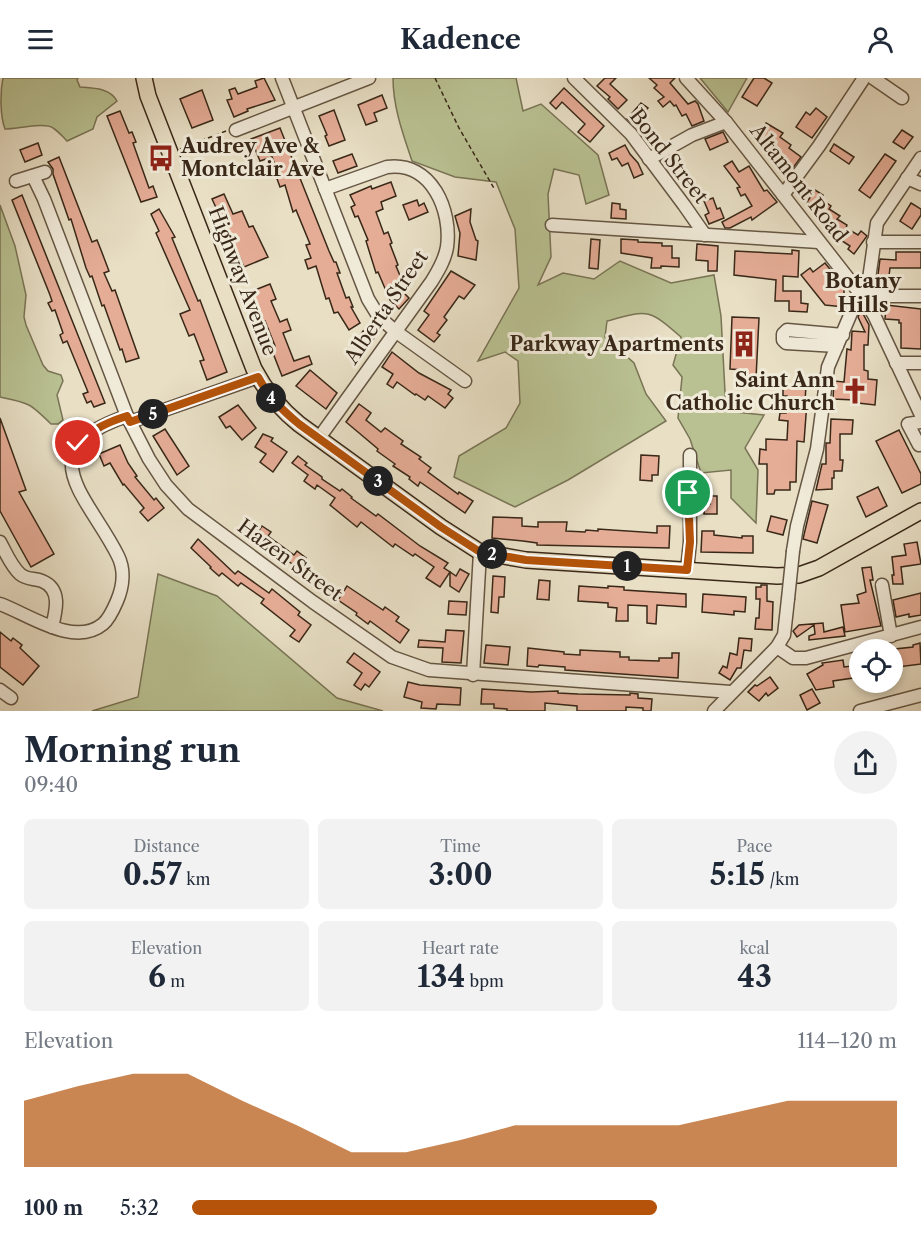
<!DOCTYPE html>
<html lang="en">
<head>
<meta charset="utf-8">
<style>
	:root { --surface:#fff; --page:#f2f2f3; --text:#1f2937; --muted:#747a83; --accent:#b45309 }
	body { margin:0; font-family:"Libre Caslon Text",serif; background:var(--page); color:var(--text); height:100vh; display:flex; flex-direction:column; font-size:22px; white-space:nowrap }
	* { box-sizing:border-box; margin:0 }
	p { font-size:20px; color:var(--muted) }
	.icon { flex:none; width:33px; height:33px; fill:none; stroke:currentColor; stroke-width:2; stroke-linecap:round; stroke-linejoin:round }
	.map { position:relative; height:633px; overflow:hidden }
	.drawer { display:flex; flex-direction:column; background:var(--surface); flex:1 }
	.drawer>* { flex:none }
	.controls { position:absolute; left:849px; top:561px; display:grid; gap:12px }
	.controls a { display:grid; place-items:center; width:54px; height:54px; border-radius:50%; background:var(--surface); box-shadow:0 3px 9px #0003; font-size:30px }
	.pin { position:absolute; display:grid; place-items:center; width:51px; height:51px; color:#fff; margin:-26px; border:3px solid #fff; border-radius:50%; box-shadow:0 2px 6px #0007 }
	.km { position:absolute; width:30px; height:30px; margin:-15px; border-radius:50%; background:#222; color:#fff; font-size:16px; line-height:30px; text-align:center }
	.round { display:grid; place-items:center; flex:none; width:63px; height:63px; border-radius:32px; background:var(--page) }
	.overview { display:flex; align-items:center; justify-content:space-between; height:102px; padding:0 24px }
	h1 { font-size:33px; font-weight:800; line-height:45px }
	.metrics { display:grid; grid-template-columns:repeat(3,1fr); gap:9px; height:102px; padding:6px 24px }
	.metrics div { display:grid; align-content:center; border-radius:9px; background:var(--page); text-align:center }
	.metrics b { font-size:30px; font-weight:800 }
	.metrics small { font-size:16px; font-weight:400 }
	.metrics p { font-size:16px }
	.chart { height:168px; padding:12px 24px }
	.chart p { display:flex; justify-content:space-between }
	.chart svg { width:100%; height:108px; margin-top:6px; fill:var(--accent); opacity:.7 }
	ul { padding:0 24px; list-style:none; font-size:20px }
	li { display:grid; grid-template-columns:96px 72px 1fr; align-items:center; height:45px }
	li i { height:15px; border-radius:8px; background:var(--accent) }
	header { display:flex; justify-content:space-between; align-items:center; height:78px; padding:0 24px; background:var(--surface); font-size:27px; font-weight:800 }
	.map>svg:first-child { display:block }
	.green { fill:#b9c192; stroke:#797455; stroke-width:1.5 }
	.building { fill:#e5ac96; stroke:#392818; stroke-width:1.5 }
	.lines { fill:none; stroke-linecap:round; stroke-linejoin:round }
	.minor-casing { stroke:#655643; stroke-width:15 }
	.major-casing { stroke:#392818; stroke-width:18 }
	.path { stroke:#392818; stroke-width:1.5; stroke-dasharray:4.5 3; stroke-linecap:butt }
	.minor { stroke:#f0ead9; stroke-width:12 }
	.major { stroke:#e8dfc5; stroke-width:15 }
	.minor-bridge-casing { stroke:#655643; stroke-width:15; stroke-linecap:butt }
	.minor-bridge { stroke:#f0ead9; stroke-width:12 }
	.route-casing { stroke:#fff; stroke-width:12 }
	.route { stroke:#b45309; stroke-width:8 }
	.labels { text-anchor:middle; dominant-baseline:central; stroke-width:6; stroke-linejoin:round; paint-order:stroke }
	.poi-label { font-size:20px; font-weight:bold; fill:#392818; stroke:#f0ead9; text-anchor:end }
	.street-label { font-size:20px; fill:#392818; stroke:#f0ead9 }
	.neighbourhood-label { font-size:21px; font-weight:bold; fill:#392818; stroke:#f0ead9 }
</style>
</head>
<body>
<header><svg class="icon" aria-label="menu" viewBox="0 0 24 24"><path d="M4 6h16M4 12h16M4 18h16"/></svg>Kadence<svg class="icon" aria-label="person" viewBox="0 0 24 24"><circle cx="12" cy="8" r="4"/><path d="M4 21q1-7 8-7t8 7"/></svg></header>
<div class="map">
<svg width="921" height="633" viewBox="0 0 921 633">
	<rect width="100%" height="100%" fill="#e8dfc5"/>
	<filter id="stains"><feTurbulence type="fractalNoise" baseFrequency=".00333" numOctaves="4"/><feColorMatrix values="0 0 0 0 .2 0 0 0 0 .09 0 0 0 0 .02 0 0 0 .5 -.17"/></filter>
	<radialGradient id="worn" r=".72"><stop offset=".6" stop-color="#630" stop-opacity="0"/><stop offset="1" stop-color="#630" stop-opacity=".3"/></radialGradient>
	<g class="green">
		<path d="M3,0H78L77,2L80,9C94,10 110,10 117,23L97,39L93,51L67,63C63,59 58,53 53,50C45,44 17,51 5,51C0,38 0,14 3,0Z"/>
		<path d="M393,0H516L523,33L541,26L598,77L609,117L586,126L579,97L554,91L548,116L551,179L538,207L563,195L594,201L620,183L671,205L714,197L721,238L726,333L764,337L745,370L758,392L756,445L731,420V392L701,395L690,361L678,340L682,299L673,287L681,259C648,230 648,232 607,243L605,259L634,285L646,316L666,343L568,402L515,429L454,399L459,378L506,350L520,325L518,283L505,274L478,283L519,210L515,151L496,104L455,99L412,83C403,56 393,29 393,0Z"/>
		<polygon points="700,0 747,0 728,34"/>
		<path d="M0,127L15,168L26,217L24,239L26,247L43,287L48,293L61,297L63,303L57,317L63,342L58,346H51C30,325 29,325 0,319Z"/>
		<polygon points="158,496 217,518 337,620 383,633 92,633 138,619"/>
	</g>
	<g class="building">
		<polygon points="264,0 275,22 247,31 248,33 234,39 227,22 232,21 229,12 235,10 238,16 257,9 255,3"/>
		<polygon points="605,0 616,0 610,6 627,22 618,31 608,21 610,19 597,8"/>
		<polygon points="649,0 675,0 670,5 688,26 695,23 698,26 704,43 692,48 686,36 682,38 676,27 674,28 670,23 663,29 658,23 664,19 654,10 657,7"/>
		<polygon points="754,0 764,0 772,5 757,28 742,19"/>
		<polygon points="564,10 604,48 590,64 578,54 585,46 562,24 556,31 550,25"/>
		<polygon points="202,12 213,42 192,50 180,21"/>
		<polygon points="382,17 387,30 374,35 377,43 366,47 358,27"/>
		<polygon points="641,25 648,30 634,47 627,41"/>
		<polygon points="816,30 827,39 812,60 796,49 806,34 810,37"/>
		<polygon points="334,32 345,62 329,68 325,58 327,57 319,38"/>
		<polygon points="120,33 129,55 132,54 136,64 133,65 149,110 153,108 157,119 141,124 107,38"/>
		<polygon points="766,45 783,55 780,59 791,67 789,70 801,79 790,94 782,88 783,86 772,77 777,70 758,58"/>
		<polygon points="280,50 329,173 334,184 336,184 340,195 337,195 346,220 349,219 353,229 351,229 360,245 349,252 338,234 334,235 329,220 326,221 316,188 308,191 305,182 311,180 306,167 310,166 296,132 293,134 285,107 280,109 276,98 279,97 272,79 260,83 251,61"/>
		<polygon points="902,52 913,59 904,71 893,64"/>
		<polygon points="723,54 728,64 710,72 705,61"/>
		<polygon points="38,65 42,77 25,84 20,72"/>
		<polygon points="834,66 854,79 849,86 830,73"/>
		<polygon points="625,67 630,76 638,85 643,96 634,100 628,85 622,88 617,80 612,82 609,75"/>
		<polygon points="352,76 357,88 338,95 333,83"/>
		<polygon points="885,76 896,83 870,120 859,112"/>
		<polygon points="59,79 92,164 97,162 101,172 109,193 104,195 112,213 115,212 139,280 126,284 122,271 120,272 104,227 102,228 92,198 90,199 86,190 71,141 69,142 53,96 53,91 48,84"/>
		<polygon points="732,83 739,94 749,88 764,113 767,112 777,124 752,142 751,139 730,150 725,150 722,144 752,128 745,116 741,118 737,110 740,109 724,88"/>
		<polygon points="391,104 396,118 381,124 383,131 376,134 384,156 388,154 392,165 390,166 398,187 396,188 404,207 398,209 409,220 399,231 390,222 378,194 376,195 366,163 368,162 358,138 355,139 351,129 355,127 350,117 371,108 372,111"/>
		<polygon points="815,112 823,117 821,121 831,128 829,131 840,138 837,141 847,147 846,150 858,157 861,153 867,158 854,176 848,171 850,168 830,155 832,152 822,145 825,141 816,135 818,131 807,124"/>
		<polygon points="224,116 233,136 242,133 249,149 253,148 268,179 244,189 236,170 234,171 220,133 218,134 212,121"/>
		<polygon points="22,117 105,325 94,329 91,323 87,325 83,316 88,314 67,263 63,265 60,257 63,255 55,232 52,233 48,225 52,223 50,217 12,122"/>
		<polygon points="713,120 717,131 720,130 724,140 709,146 705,137 709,135 704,123"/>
		<polygon points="417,122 419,128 424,125 428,134 409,142 403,127"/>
		<polygon points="612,125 620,126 620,131 626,132 626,141 611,140"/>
		<polygon points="911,125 921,131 921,137 912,151 900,143"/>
		<polygon points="159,131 175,159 172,160 198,223 200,222 227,294 207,302 200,283 204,282 194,256 189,258 180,236 190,232 156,155 159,153 151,136"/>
		<polygon points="471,131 470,144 476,162 478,163 476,182 458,178 460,155 455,138"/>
		<polygon points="591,161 600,162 598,191 589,190"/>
		<polygon points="621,161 638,162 638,164 662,165 662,168 672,168 672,180 679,180 679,189 661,188 661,190 651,190 652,180 621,175"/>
		<polygon points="697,166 718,168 717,193 708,193 708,183 696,182"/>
		<polygon points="792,172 799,173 798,199 783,198 783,213 801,213 801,225 808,226 807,234 789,233 789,223 775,223 776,202 734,197 735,173 792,176"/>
		<polygon points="896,174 921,174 921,190 890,190 889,198 878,197 880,181 896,182"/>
		<polygon points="825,185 838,201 834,204 844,209 844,229 825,227 801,197 810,190 813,194"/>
		<polygon points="451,193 475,207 464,221 459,218 444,239 447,242 437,255 440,257 434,264 418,252 429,237 424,233"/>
		<polygon points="270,206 276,221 271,223 280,244 287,241 291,252 283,255 294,283 309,278 312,286 282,298 271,270 275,268 265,243 262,244 250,214"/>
		<polygon points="886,227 921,231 921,271 901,270 901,245 899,245 899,242 885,241"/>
		<polygon points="861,232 869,247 868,267 864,267 864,292 868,293 868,301 877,302 875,327 858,325 855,322 833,321 834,303 844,304 847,271 851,272 852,253 865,254 858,239"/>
		<polygon points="732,239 759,240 756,300 743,299 743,292 730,291"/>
		<polygon points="363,253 374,260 365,274 354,267"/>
		<polygon points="392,274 419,295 451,312 448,316 453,320 445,330 428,318 425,322 416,316 415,317 397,304 393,310 387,306 393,296 382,289"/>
		<polygon points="310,292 337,315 326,331 296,308"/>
		<polygon points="783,307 806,307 805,324 807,324 804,364 797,363 796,404 790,404 790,412 775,412 774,416 767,416 767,386 759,386 760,371 766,372 766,361 787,362 788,343 779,342 780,335 786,335 787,318 783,318"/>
		<polygon points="359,326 371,335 366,342 381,354 385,350 403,363 401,366 421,379 419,381 431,390 428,394 458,416 459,414 473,423 465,435 420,404 418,408 409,401 410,399 393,388 395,386 377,373 378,371 346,344"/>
		<polygon points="238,327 256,350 242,362 230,348 226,350 219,339"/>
		<polygon points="0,340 26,412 19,414 54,476 31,489 0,433"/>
		<polygon points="831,341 853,342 852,356 840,356 840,382 843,382 842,393 834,393 834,400 832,400 832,411 816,412 822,386 826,386 826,365 830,365"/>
		<polygon points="165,351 189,388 177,397 153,358"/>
		<polygon points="899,352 921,396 921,406 902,415 876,363"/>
		<polygon points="263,356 273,360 271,363 287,374 273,394 260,384 266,376 255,369"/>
		<polygon points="120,367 128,385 137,398 135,399 154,422 156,420 164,430 148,443 140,434 144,430 124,406 123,407 110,385 104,388 99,376"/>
		<polygon points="641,377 659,378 658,397 652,397 652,403 640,402"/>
		<polygon points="298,378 307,385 305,387 322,399 322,401 340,413 342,411 352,419 351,420 376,438 378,436 420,468 448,485 444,490 450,494 440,509 426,500 434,489 415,476 413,478 395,466 393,469 361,444 357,449 330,427 335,420 317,407 315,411 304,403 308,397 292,385"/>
		<polygon points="878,409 887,428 866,439 857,419"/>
		<polygon points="710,418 717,418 717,436 704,436 705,426 710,426"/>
		<polygon points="812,423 828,427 817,465 803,461"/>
		<polygon points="771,438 787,442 783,457 767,453"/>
		<polygon points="493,439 522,440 522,448 538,449 538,444 567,444 566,453 585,454 586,452 598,453 598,451 657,455 657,448 670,448 669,470 537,467 537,465 523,463 492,460"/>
		<polygon points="262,448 271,454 268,458 294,477 297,473 306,480 299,491 284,480 282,482 253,461"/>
		<polygon points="702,453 714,453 714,457 742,460 742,458 753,458 753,475 701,474"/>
		<polygon points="198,461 235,496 238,493 269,515 272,511 300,534 298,537 311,547 299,564 290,558 295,552 261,525 264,521 241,505 238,508 222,495 219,498 210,490 211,489 191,470"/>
		<polygon points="917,464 921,486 901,489 903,506 893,506 892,497 894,497 892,479 906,477 904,466"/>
		<polygon points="871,489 873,502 870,502 881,548 845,554 841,527 859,525 857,517 866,514 862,490"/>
		<polygon points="460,491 469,496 459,514 450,508 450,494 456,498"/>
		<polygon points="493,498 505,499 504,519 499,519 498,535 491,534"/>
		<polygon points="539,502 550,503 549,522 537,521"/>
		<polygon points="761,507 767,507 767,523 773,524 772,552 755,551 756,540 759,540 760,521 756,521 756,509 761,509"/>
		<polygon points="347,508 383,532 385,529 399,539 396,543 409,552 400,565 370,543 368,546 356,537 357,535 338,522"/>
		<polygon points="579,508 608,510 608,508 624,509 624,512 686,516 686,529 657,527 656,546 647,545 647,528 628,527 628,543 616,543 617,530 608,529 608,525 578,523"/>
		<polygon points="921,515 921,537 909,539 909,536 896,539 893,522"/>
		<polygon points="703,516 746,519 745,534 734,533 734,537 702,534"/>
		<polygon points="449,523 467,524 466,537 448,536"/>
		<polygon points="823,545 824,554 843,549 845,558 809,562 809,558 815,556 814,547 797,559 793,553 799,547"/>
		<polygon points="446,552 464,553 461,585 442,584 443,570 418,569 419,562 445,564"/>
		<polygon points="0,554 11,563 13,560 22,567 20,570 39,588 23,607 0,589"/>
		<polygon points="739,560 752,561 751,573 744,572 741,590 737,590 730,602 719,595 723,588 727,590 730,575 737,577"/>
		<polygon points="920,565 921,586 898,589 895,571 913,569 913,567"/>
		<polygon points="486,567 510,569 508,587 484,585"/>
		<polygon points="528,570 564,574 564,576 580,577 580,572 620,574 620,579 629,579 629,582 659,583 659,580 672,580 672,575 679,575 678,600 565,592 565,589 539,587 538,589 527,588"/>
		<polygon points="354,575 380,594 369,609 365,606 361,612 354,607 362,595 347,584"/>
		<polygon points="843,582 844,589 860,587 860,599 833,603 834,609 816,612 807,596 823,587 822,585"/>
		<polygon points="770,599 778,610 768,618 766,615 759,623 748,614 755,607 757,608"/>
		<polygon points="408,604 420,607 461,610 460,627 437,626 436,631 421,630 422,624 404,619"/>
		<polygon points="482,611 531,614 558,613 558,615 578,616 630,617 630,615 638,616 638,620 652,621 651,633 643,633 643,630 626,629 626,633 577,633 577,628 545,625 545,633 507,633 507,631 494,630 494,626 481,626"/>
		<polygon points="812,611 820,625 807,632 800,617"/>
	</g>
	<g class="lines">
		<g class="minor-casing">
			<g id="minor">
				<polyline points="282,0 368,221 379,239 395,253 465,303"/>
				<polyline points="574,0 631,56 684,127 705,157"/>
				<polyline points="686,0 726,44 862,218 874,237 921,337"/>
				<polyline points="873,0 902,20"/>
				<polyline points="236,52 369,0"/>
				<polyline points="649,81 692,57 726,44"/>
				<polyline points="33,98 44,121 127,338 149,381 166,407 188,431 313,524 392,579 429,592 731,614"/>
				<polyline points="907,100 921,106"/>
				<polyline points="16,103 45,94"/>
				<polyline points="783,117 819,68 864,0"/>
				<polyline points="552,147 819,164"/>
				<polyline points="873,164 921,164"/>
				<polyline points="862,218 921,218"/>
				<polyline points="837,268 786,265 783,262 783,256 787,252 843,257"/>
				<polyline points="896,285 921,285"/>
				<polyline points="130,344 258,299"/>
				<path d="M319,360L432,203C438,193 445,182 447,169C452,133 432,83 387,89L325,111"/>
				<polyline points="919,367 908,346 921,344"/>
				<path d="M0,464C6,475 11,488 20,496C27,502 34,500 42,503C62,511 56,533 52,549"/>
				<polyline points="793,473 797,448 817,371 828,289 854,228 868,208 877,145 921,80"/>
				<polyline points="687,492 690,464 690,377"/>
				<polyline points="882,507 891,558"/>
				<path d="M0,526C28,536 74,570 103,546C109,541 114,530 117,523C123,509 125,492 118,478C89,419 26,372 127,338"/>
				<polyline points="777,569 793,580 806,580 921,549"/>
				<polyline points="473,597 480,474"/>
				<polyline points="0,612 11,620"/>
				<polyline points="714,633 777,569 784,557 788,521"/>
				<polyline points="860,633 921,617"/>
			</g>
		</g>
		<g class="major-casing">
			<path id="major" d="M144,0L148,18L254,291C266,314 279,330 299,346L441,449L480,474L526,482L777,498L799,497L819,490L921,433"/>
		</g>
		<g class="path">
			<polyline points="435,0 459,50 495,112"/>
			<polyline points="180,71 226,53"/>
		</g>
		<use href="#minor" class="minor"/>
		<use href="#major" class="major"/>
		<g class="minor-bridge-casing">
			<polyline id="minor-bridge" points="788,521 793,473"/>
		</g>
		<use href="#minor-bridge" class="minor-bridge"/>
	</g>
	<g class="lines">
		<g class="route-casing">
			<path id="route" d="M78,365C93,351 108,344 127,338L130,344L258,299C269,319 282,332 299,346L441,449L480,474L526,482L687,492L690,464L688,415"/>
		</g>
		<use href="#route" class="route"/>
	</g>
	<defs>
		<g id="bus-bare" transform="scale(2.07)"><path d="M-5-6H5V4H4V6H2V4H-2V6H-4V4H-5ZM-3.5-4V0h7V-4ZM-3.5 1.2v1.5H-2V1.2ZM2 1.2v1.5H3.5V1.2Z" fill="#8f2418" stroke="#f0ead9" stroke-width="2.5" paint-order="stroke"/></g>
		<g id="building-bare" transform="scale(2.07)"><path d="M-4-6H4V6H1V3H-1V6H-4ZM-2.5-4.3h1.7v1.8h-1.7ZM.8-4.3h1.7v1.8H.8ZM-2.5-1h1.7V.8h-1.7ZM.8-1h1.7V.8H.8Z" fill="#8f2418" stroke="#f0ead9" stroke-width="2.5" paint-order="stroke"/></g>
		<g id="church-bare" transform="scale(2.07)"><path d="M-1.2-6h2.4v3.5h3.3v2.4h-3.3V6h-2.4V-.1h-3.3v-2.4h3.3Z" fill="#8f2418" stroke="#f0ead9" stroke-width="2.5" paint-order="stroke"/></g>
	</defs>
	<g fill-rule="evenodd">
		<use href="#bus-bare" x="161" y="80"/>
		<use href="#building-bare" x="744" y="266"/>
		<use href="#church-bare" x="855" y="313"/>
	</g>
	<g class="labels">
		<g class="poi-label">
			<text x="181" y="68" text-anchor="start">Audrey Ave &amp;<tspan x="181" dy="23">Montclair Ave</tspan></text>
			<text x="724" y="266">Parkway Apartments</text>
			<text x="835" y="302">Saint Ann<tspan x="835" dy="23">Catholic Church</tspan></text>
		</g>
		<g class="street-label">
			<text transform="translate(669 78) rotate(52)">Bond Street</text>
			<text transform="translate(799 105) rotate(52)">Altamont Road</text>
			<text transform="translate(243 203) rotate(69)">Highway Avenue</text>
			<text transform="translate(386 229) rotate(-56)">Alberta Street</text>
			<text transform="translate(290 482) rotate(36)">Hazen Street</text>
		</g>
		<g class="neighbourhood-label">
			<text x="863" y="202">Botany<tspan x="863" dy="24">Hills</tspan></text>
		</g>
	</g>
	<rect width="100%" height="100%" filter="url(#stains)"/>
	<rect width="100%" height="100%" fill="url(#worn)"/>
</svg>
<div class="controls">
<a><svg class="icon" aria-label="locate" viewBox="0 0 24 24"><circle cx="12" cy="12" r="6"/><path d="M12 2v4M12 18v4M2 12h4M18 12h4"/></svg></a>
</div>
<div class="pin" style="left:688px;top:415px;background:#1e9e55"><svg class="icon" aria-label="arrive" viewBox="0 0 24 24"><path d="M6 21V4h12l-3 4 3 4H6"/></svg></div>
<div class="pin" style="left:78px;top:365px;background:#d93025"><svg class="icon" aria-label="check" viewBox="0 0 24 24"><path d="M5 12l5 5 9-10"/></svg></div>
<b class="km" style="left:627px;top:488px">1</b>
<b class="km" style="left:492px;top:476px">2</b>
<b class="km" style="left:378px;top:403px">3</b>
<b class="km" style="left:271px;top:320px">4</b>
<b class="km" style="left:153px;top:336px">5</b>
</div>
<section class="drawer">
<div class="overview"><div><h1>Morning run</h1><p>09:40</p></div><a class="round"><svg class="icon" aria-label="share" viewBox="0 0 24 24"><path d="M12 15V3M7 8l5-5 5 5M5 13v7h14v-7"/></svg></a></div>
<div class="metrics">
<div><p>Distance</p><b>0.57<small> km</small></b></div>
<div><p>Time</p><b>3:00</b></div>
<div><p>Pace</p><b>5:15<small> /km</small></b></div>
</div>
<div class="metrics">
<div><p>Elevation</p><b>6<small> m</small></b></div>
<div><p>Heart rate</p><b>134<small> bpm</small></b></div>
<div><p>kcal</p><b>43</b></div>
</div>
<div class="chart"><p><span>Elevation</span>114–120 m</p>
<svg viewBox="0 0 160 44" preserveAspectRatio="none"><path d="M0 44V17L10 11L20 6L30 6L40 17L50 27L60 38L70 38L80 33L90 27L100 27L110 27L120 27L130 22L140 17L150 17L160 17V44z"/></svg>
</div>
<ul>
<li><b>100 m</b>5:32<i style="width:66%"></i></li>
</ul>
</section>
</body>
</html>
